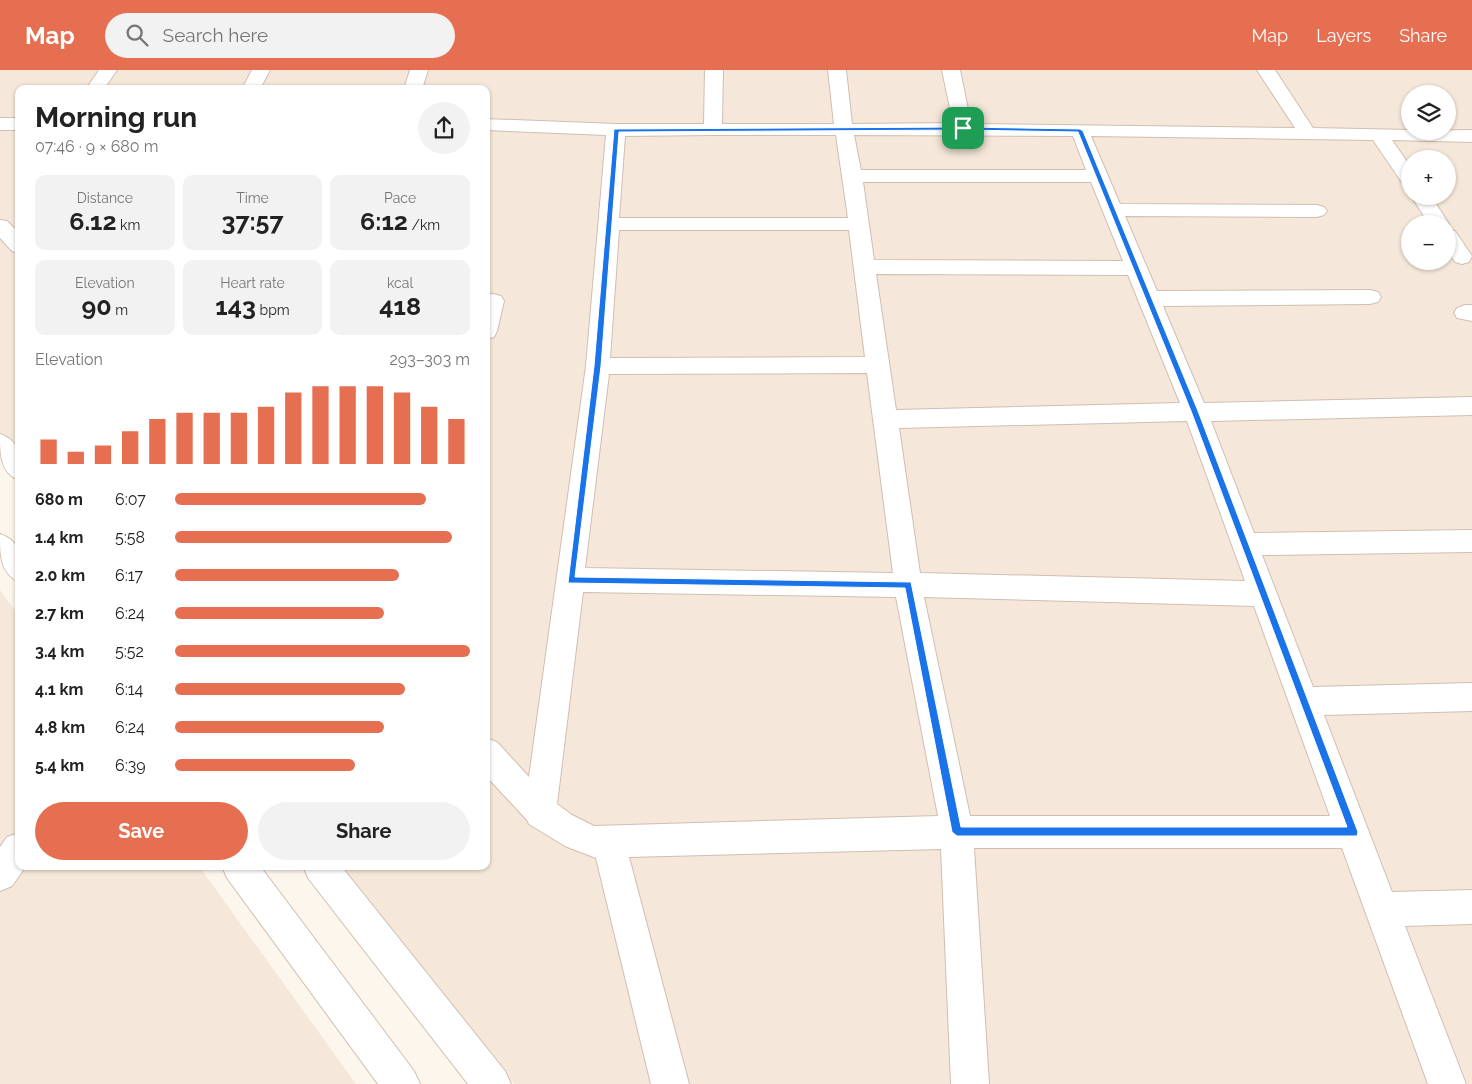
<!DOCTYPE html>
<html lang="en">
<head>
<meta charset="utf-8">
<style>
	:root { --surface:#fff; --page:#f2f2f2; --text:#222; --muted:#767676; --accent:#e76f51 }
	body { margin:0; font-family:Raleway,sans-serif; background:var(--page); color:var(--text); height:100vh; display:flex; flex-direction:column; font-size:19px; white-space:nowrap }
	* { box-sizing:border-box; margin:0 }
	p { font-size:16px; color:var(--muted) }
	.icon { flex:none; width:28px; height:28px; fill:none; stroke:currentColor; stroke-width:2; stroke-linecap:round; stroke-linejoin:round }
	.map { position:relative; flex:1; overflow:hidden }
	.panel { position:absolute; left:15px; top:15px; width:475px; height:785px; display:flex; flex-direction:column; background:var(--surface); border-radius:10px; box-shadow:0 1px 4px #0004 }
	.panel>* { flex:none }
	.buttons { position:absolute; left:1401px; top:15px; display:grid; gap:10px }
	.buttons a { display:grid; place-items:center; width:55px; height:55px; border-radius:50%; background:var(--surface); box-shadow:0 1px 4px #0004; font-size:25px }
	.pin { position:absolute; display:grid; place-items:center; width:42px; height:42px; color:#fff; margin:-21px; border-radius:10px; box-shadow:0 2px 8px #0006 }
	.round { display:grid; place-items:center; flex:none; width:52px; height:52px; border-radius:26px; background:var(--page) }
	.summary { display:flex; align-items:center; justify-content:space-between; height:85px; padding:0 20px }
	h1 { font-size:28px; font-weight:700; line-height:38px }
	.stats { display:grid; grid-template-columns:repeat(3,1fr); gap:8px; height:85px; padding:5px 20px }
	.stats div { display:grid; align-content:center; border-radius:10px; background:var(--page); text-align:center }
	.stats b { font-size:25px; font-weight:700 }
	.stats small { font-size:14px; font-weight:400 }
	.stats p { font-size:14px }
	.chart { height:140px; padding:10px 20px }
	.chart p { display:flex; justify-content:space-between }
	.chart svg { width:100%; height:90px; margin-top:5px; stroke:var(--accent); stroke-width:6 }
	.action { display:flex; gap:10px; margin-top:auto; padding:10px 20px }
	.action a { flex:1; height:58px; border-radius:30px; background:var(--accent); color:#fff; font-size:20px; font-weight:700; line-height:58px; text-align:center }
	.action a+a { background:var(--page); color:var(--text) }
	ul { padding:0 20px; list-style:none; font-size:16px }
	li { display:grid; grid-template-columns:80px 60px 1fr; align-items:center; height:38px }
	li i { height:12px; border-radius:6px; background:var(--accent) }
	header { display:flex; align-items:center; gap:30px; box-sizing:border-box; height:70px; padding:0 25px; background:var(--accent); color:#fff }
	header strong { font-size:24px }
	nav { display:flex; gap:28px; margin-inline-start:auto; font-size:18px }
	.search { width:350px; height:45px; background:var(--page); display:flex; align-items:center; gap:12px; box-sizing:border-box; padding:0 18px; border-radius:28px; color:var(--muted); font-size:19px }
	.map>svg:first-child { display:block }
	.residential { fill:#f5e8da; fill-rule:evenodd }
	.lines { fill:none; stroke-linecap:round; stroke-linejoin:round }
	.minor-casing { stroke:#d1beb0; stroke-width:2 }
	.minor { fill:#fff; fill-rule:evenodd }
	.route { fill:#1a73e8; stroke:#fff; fill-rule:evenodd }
</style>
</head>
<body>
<header>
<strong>Map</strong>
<div class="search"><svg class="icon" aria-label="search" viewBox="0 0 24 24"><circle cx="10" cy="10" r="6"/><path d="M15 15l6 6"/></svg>Search here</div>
<nav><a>Map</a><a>Layers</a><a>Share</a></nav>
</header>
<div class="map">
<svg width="1472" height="1014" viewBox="0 0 1472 1014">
	<rect width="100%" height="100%" fill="#fdf6ec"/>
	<g class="residential">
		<path d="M0,0H1472V1014H514L338,796H486V19H19V403L0,380ZM1410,24H1448V61H1410ZM1410,89H1448V126H1410ZM1410,154H1448V191H1410Z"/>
		<polygon points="0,520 19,546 19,796 199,796 356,1014 0,1014"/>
	</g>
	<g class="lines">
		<g class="minor-casing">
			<g id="minor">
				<polygon points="99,0 117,0 104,19 86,19"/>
				<polygon points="252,0 270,0 260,19 242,19"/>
				<polygon points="410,0 428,0 422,19 404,19"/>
				<path d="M705,0H723L722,54H834L828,0H846L852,54L953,53L942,0H960L971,54L1295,58L1257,0H1275L1313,58L1410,60V61L1472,60V72L1392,70L1410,96V116L1403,114L1373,70L1091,66L1120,134L1317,135L1324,137L1327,141L1324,145L1317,147L1125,146L1157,221L1370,220L1378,222L1381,227L1378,232L1370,234L1163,236L1204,333L1472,327V345L1211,351L1254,463L1472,460V482L1262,485L1313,617L1472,613V641L1324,645L1392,822L1472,820V854L1405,856L1466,1014H1428L1342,778H974L989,1014H951L941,779L629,787L689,1014H651L596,788L565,776L529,754L527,750L486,706V668L497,672L529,707L586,296L606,65L486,60V49L616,54H704ZM714,65H836L848,148H619L625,66ZM854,65L1073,66L1086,100H861ZM863,112H1091L1123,191L874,190ZM619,160H849L865,287L610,288ZM876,204L1128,205L1180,333L896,340ZM867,303L893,503L585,498L609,304ZM1187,351L1245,511L920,503L899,358ZM583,522L896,527L938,746L594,756L572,745L557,734ZM924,527L1254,536L1330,746H970Z"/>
				<rect x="0" y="48" width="19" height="12"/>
				<polygon points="1411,126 1431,126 1449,154 1448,157 1448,154 1429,154"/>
				<polygon points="0,150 7,151 19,163 19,183 12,181 0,168"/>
				<polygon points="1448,159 1455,161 1472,186 1469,192 1462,194 1455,192 1448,181"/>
				<polygon points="493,224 501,226 504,231 497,261 494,267 486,269 486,225"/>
				<polygon points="1465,235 1472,235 1472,251 1457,248 1454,243 1457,238"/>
				<path d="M0,364C23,372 19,390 19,410C0,403 0,383 0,364Z"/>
				<path d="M0,464C24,472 19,490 19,512C0,503 0,485 0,464Z"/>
				<polygon points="19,763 19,796 26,796 12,816 0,821 0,777 7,767"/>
				<polygon points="222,796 260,796 414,1001 420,1014 378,1014 227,808"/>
				<polygon points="303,796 341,796 505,1001 511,1014 468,1014 308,808"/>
			</g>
		</g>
		<use href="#minor" class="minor"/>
	</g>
	<path class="route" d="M963,57L1080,59L1083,61L1198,341L1358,762L1357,766H957L952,762L905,518L568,513L594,296L614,59ZM963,60L1078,62L1191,341L1347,757H961L911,512L575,507L601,296L619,62Z"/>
</svg>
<div class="buttons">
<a><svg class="icon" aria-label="layers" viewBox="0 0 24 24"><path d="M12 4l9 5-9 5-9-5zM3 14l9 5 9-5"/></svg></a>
<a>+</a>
<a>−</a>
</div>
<div class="pin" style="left:963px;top:58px;background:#1e9e55"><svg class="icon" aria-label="arrive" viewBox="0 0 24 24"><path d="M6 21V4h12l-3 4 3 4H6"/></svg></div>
<section class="panel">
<div class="summary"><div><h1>Morning run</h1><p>07:46 · 9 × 680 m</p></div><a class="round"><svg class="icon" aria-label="share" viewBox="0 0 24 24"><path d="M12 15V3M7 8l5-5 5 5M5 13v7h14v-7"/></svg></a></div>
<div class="stats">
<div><p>Distance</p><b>6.12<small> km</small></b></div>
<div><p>Time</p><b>37:57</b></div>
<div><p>Pace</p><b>6:12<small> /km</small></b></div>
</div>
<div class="stats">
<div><p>Elevation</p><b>90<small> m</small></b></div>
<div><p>Heart rate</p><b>143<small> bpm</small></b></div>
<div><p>kcal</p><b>418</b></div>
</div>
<div class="chart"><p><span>Elevation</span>293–303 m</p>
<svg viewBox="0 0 160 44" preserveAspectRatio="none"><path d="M5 44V32M15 44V38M25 44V35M35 44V28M45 44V22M55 44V19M65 44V19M75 44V19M85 44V16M95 44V9M105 44V6M115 44V6M125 44V6M135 44V9M145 44V16M155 44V22"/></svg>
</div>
<ul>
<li><b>680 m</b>6:07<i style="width:85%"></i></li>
<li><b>1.4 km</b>5:58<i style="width:94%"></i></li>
<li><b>2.0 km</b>6:17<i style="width:76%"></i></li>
<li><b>2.7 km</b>6:24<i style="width:71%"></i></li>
<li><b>3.4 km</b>5:52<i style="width:100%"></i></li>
<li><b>4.1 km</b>6:14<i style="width:78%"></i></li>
<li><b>4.8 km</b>6:24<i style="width:71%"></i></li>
<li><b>5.4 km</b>6:39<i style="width:61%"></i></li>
</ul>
<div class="action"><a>Save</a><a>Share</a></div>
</section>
</div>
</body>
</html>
